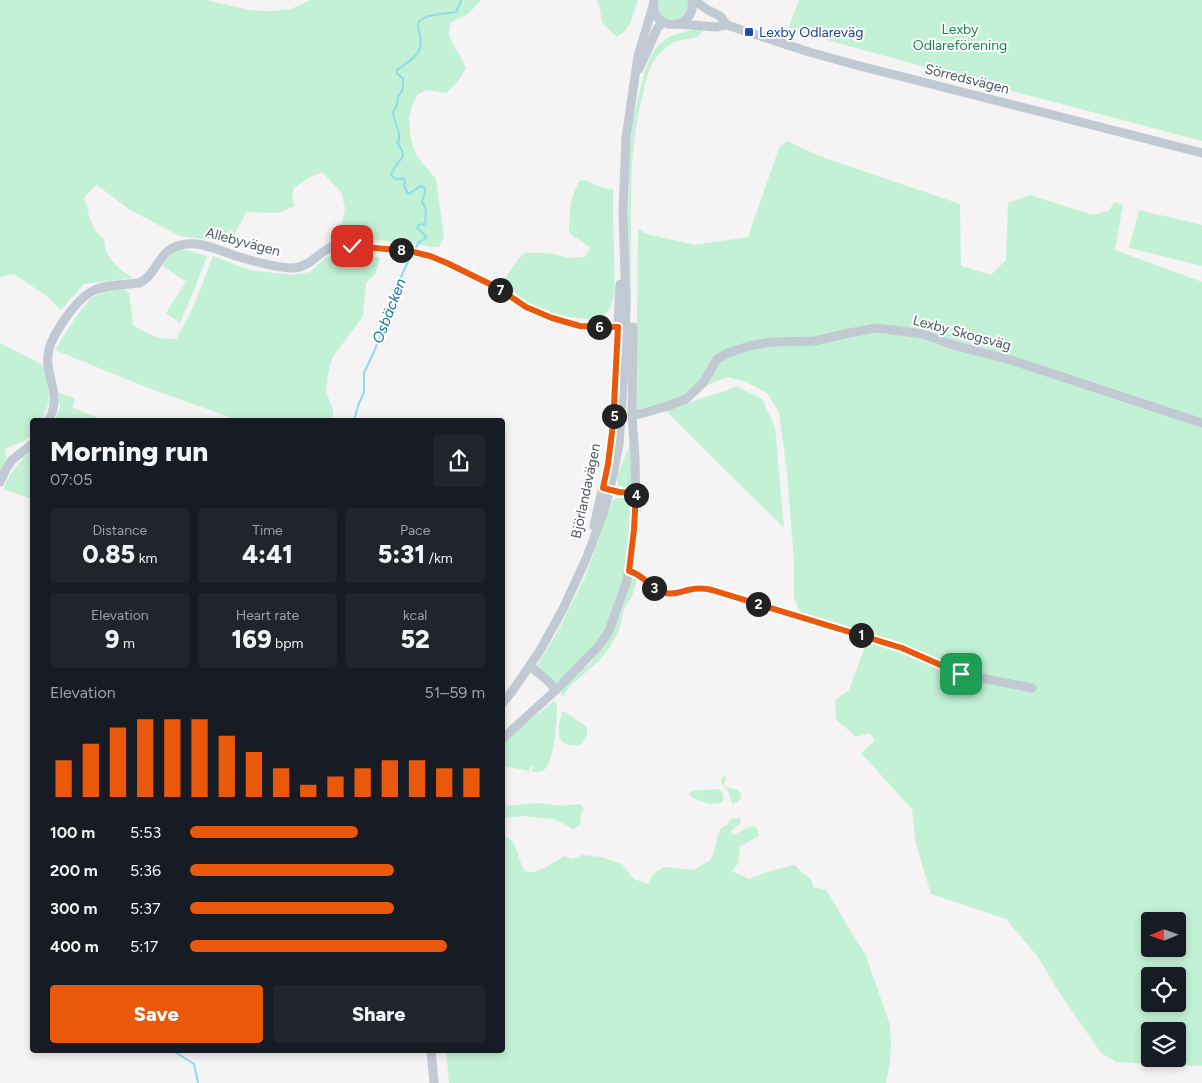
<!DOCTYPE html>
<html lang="en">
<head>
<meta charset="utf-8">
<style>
	:root { --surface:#171b24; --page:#20242c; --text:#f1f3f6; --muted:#9ea1a6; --accent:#ea580c }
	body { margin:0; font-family:Figtree,sans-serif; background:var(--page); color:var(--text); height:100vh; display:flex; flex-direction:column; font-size:19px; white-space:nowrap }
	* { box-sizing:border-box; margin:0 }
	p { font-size:16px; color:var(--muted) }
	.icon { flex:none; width:28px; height:28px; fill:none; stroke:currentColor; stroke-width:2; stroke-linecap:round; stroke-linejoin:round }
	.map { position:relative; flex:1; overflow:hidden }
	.side { position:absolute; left:30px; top:418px; width:475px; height:635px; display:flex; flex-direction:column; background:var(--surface); border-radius:5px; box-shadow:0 2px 8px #0003 }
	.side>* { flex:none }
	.needle { width:32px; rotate:268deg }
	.tools { position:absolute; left:1141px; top:912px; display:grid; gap:10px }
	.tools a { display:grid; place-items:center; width:45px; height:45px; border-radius:5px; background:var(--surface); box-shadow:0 2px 8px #0003; font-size:25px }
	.pin { position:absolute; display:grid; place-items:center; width:42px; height:42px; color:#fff; margin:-21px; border-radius:10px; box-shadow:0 2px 8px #0006 }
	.km { position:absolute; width:25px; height:25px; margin:-12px; border-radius:50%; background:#222; color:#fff; font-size:14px; line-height:25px; text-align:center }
	.round { display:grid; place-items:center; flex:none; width:52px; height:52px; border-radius:5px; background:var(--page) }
	.summary { display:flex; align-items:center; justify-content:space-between; height:85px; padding:0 20px }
	h1 { font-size:28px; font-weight:800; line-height:38px }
	.metrics { display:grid; grid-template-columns:repeat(3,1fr); gap:8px; height:85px; padding:5px 20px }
	.metrics div { display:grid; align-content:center; border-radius:5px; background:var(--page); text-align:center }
	.metrics b { font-size:25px; font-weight:800 }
	.metrics small { font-size:14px; font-weight:400 }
	.metrics p { font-size:14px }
	.chart { height:140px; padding:10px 20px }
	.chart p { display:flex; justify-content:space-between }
	.chart svg { width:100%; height:90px; margin-top:5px; stroke:var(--accent); stroke-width:6 }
	.action { display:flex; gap:10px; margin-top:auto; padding:10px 20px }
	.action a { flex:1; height:58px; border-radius:5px; background:var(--accent); color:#fff; font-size:20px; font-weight:800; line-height:58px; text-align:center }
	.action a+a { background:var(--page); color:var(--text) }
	ul { padding:0 20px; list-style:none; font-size:16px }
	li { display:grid; grid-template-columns:80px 60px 1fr; align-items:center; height:38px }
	li i { height:12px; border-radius:6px; background:var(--accent) }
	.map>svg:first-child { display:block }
	.green { fill:#c3f1d5; fill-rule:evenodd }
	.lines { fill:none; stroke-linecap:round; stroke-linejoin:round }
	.stream { stroke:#90daee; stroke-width:2 }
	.minor { stroke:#c1cad2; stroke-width:9 }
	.route-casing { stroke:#fff; stroke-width:10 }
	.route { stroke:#ea580c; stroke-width:6 }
	.transit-dot { fill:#1a4fb4; stroke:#fff; stroke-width:2 }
	.labels { text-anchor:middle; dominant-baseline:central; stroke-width:4; stroke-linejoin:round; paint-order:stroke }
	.park-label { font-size:14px; fill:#17864f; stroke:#fff }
	.transit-label { font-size:14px; fill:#164399; stroke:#fff; text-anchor:start }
	.street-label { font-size:14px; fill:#4a5661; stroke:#fff }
	.water-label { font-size:15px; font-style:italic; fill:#0c7c9b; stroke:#fff }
</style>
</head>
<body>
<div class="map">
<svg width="1202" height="1083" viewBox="0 0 1202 1083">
	<rect width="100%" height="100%" fill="#f5f3f3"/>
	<g class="green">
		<path d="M0,0H206L250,10L265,11H277L291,9L310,0H481C470,13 466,16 451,22L449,34L452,43L462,59L466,68C460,78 455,86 446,93L427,90L418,94L412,105L409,120L411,140L416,155L436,179L444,237L439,247H431L406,242L339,238L345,208L341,192L322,172L308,178L294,188L292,197L295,206L278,213L246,212L233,238L204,239L180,236L130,210L97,185L83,198L87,205L89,217L97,233L104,239L106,252L113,262L121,270L133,278L84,284L61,310L48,297L14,274L0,277Z"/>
		<path d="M596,0H638C632,16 632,28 617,37L602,23L599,4Z"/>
		<path d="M658,0H688C690,13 678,28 665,19C662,18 661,15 658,13Z"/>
		<polygon points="799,0 1202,0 1202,141 989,85 788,29"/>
		<path d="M701,29L703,30C699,40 686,38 677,41C666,45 658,54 652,64C647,74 645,86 642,97C632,138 631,172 631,214C631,243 631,272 631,302V305L629,306C629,276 628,247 628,218C628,209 629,200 629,191C628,155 631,121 641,86C645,70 649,53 662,42C673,33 687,31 701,29Z"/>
		<path d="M787,141L822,157L960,204L961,266L991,275L1006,260L1008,203L1030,195L1093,215L1108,211L1115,202L1123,205L1115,250L1202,282V1066L1116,1062L1101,1053L1059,992L1038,957L1006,919L931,894L916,844L912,809L861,753L875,741L870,733L856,737L836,719L835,700L849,690L870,633L818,619L801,614L794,598V561L787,472L779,412L767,393L744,381L727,377L665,403L641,412L636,410L638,229L647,234L695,245L748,237L779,148ZM1150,921H1178V949H1150ZM1150,976H1178V1004H1150ZM1150,1031H1178V1059H1150Z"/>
		<path d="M581,180L587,181L603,188L613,189V215L615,292L610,309L601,318L586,319L568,317L542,310L510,292L498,283L506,277L519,258L525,253H542L554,254L568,258L584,257L588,253L590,248L588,246L569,233C570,214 569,195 581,180Z"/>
		<polygon points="1139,210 1202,225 1202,266 1129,248"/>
		<polygon points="181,249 187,250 207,256 194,290 180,323 166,313 186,282 162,265 171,253"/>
		<path d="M341,252L357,253L380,258L375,274L366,283L363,316L332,358L328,374L326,392L333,409V416L330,420H238L151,389L55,350L75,318L91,298L104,292L122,288L129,293L133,325C148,334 158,340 176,339C192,313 202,285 213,256L249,270L292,275L310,272L325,258Z"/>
		<path d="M0,343C14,351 29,357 44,366L48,386L49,402L42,420H32V434L24,441L5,449L7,460L0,473Z"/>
		<polygon points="736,386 762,399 775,427 784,528 665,410 725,391"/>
		<polygon points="58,392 75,399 72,407 103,420 55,420 60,407"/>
		<polygon points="32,448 32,499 3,489 10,474"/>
		<path d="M628,449L632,450V485C628,489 623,488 618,485L617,476Z"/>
		<path d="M618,498C624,498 628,498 632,503C632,544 624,602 601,637C588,655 571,669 554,684L536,667L558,631L586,575L612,501Z"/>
		<path d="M634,578H637V580L632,596L624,609L619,630L610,647L600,660L569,687L561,698L562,690C576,675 594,662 605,645C618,625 624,601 632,579Z"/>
		<path d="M554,701L556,702L557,707C557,720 555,769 540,772C540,772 533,772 532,772L533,767H530L529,771L503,766L502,742Z"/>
		<path d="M562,712H565L587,727V735L581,745C554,748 557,732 562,712Z"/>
		<polygon points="724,776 727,777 724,784 725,787 739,790 739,792 742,793 740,795 742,796 739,800 734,804 732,803 728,791 721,783 722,777"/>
		<path d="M718,789C723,792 724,797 723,802C713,807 697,801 689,795L691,791Z"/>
		<polygon points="503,797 504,798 506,806 538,803 561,806 580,804 584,809 581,814 580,825 573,829 554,819 541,818 524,816 503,818"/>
		<path d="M734,818L740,819L741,823L731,831L733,835L752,826C757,827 758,831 759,836L740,846L738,864L731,871L749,879L767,872L794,865L812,881L813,887L826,890L866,956L890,1025L891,1042L890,1062L886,1083H449L446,1050H502L503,834C533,851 504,896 564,856L573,859L582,855L601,857L622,864L634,879L648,884L653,874L664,867L694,870C699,866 704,864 709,861C714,858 717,836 720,829L728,824L731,819Z"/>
	</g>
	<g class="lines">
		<g class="stream">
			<path d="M415,249L419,242L426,238L424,234L417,228L419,225L425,224L426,211L425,207L422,202L425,192V188L421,186C416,187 413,193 408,194L404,186L405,181L404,178C399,180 394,181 391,174L393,170L403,156L402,151L397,142L399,140V133L394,118L393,112L397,105L398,96L402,91L403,85V79L397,73V70C410,60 424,55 420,36C419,30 417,26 419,21L428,16L456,12L460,4L461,0"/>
			<polyline points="354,420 358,406 364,392 364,373 373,354 395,299 397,286 411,255"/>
			<polyline points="172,1050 194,1064 198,1083"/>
		</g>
		<g class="minor">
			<path d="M654,0C648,32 697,33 692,0"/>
			<polyline points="694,0 708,10 720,16 727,25"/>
			<polyline points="678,24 716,27 727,25 809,52 856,65 1202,153"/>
			<polyline points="639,69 657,29 662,22"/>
			<polyline points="632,415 640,414 668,406 686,399 703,383 717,359 728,353 749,346 772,342 814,341 849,333 877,328 923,334 953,345 1011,360 1202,423"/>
			<path d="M48,420C61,401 50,384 48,364C47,359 48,354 49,349C54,332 77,298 93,291C106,284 124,285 139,283C156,276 158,252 177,246C196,239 215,249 233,255C249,260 276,268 293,268C312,267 320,249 337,245L399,250L430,256L447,263L497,288L526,307L552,318L580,326L626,327"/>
			<polyline points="0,482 6,469 12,460 32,444"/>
			<polyline points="606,489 619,492 636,493"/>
			<polyline points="594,526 608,464 613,424 620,284"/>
			<path d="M629,571C643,574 651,589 665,593C674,595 680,592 688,590C696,588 704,588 712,590L903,648L961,674L1032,688"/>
			<polyline points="530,666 547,680 556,690"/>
			<polyline points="502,704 513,690 539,652 563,609 586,559 603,514 610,489 619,445 624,368 626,307 623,211 626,138 638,56 653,6"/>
			<polyline points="502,739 556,690 598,647 609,631 624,589 627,580 632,548 636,510 635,459 632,415 633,327"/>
			<polyline points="431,1050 434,1083"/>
		</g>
	</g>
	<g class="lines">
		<g class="route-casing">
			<path id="route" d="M352,246L409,251L430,256L447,263L498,288L526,307L552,318L580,326L618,327L613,424L608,464L603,488L619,492L636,493L634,530L629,571C643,574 651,589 665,593C674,595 680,592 688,590C696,588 704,588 712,590L902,648L961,674"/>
		</g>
		<use href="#route" class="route"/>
	</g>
	<rect class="transit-dot" x="744" y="27" width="10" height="10" rx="2.5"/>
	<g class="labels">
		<g class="park-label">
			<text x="960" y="29">Lexby<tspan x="960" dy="16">Odlareförening</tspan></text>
		</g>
		<g class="transit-label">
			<text x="759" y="32">Lexby Odlareväg</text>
		</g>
		<g class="street-label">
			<text transform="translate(967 79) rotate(14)">Sörredsvägen</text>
			<text transform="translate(243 242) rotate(15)">Allebyvägen</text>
			<text transform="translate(962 333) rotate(15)">Lexby Skogsväg</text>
			<text transform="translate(586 491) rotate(-78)">Björlandavägen</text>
		</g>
		<g class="water-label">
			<text transform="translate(389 311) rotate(-69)">Osbäcken</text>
		</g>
	</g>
</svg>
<div class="tools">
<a><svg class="needle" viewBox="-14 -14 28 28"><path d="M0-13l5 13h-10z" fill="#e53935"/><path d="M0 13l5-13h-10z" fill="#9ea1a6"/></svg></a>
<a><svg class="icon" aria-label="locate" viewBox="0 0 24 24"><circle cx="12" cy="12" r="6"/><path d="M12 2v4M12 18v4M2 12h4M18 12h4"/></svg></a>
<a><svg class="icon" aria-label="layers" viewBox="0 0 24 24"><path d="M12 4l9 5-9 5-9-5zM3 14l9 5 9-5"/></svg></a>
</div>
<div class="pin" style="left:961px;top:674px;background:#1e9e55"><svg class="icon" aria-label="arrive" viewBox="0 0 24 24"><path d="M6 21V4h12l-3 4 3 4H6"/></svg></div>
<div class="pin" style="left:352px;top:246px;background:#d93025"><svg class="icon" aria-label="check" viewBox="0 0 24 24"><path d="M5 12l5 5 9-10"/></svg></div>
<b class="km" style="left:861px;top:635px">1</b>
<b class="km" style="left:758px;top:604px">2</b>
<b class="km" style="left:654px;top:588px">3</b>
<b class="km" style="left:636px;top:495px">4</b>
<b class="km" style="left:614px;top:416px">5</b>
<b class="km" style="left:599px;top:327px">6</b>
<b class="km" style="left:500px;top:290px">7</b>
<b class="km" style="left:401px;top:250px">8</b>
<section class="side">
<div class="summary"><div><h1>Morning run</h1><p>07:05</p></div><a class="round"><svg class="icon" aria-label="share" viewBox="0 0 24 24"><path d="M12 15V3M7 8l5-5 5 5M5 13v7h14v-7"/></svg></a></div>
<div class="metrics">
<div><p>Distance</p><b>0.85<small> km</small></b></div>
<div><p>Time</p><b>4:41</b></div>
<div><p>Pace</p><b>5:31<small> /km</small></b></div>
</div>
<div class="metrics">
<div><p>Elevation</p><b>9<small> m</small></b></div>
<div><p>Heart rate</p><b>169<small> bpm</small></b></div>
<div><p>kcal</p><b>52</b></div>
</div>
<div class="chart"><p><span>Elevation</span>51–59 m</p>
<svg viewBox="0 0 160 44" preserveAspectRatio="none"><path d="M5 44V26M15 44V18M25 44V10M35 44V6M45 44V6M55 44V6M65 44V14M75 44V22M85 44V30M95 44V38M105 44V34M115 44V30M125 44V26M135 44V26M145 44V30M155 44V30"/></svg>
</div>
<ul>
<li><b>100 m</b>5:53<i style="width:57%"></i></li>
<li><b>200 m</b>5:36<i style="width:69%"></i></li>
<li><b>300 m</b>5:37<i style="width:69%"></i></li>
<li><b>400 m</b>5:17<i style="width:87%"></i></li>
</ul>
<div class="action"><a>Save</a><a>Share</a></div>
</section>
</div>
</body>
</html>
